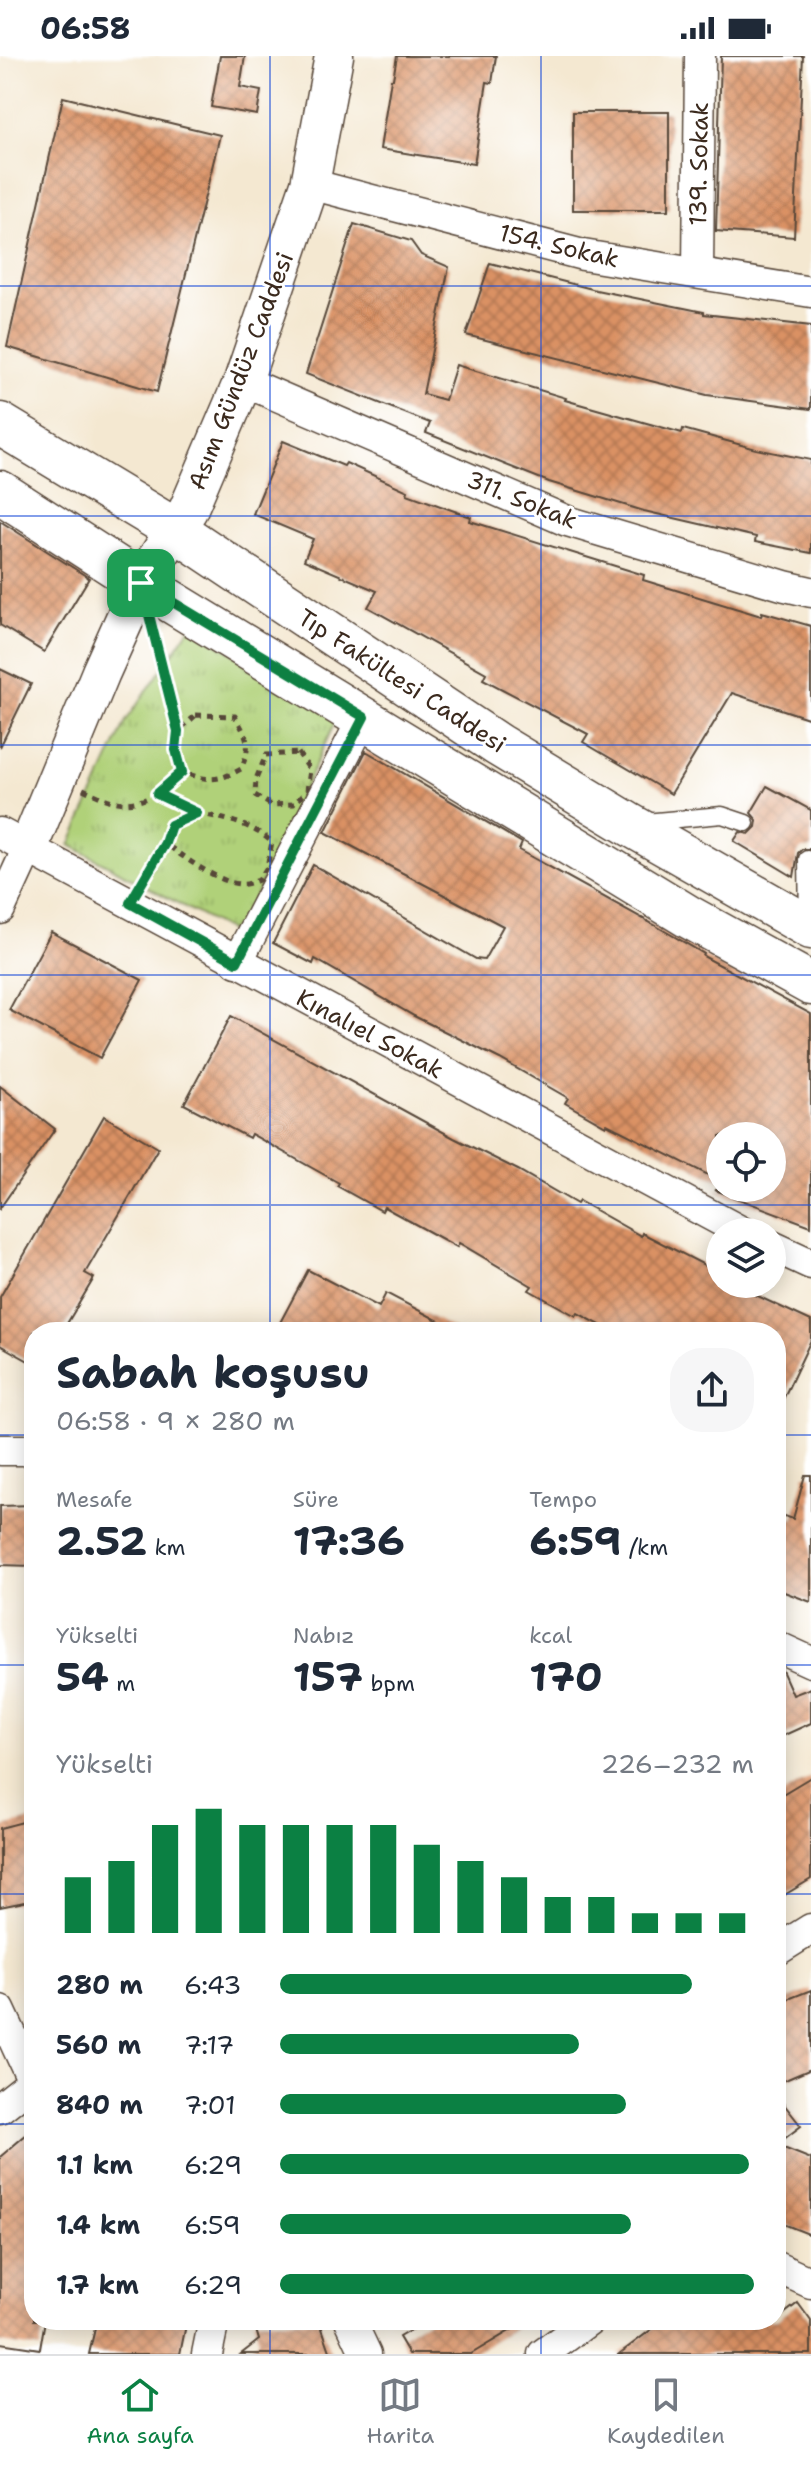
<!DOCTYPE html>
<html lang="tr">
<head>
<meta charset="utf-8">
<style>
	:root { --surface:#fff; --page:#f6f6f7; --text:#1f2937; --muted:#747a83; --line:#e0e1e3; --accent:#0b8043 }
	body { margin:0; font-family:"Shantell Sans",sans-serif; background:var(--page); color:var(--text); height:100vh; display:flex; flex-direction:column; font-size:30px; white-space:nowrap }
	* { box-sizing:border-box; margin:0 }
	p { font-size:26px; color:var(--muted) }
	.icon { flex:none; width:44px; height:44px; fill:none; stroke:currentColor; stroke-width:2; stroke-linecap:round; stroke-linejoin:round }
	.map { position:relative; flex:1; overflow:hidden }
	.side { position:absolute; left:24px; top:1266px; width:762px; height:1008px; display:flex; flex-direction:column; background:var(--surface); border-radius:32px; box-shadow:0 4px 20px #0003 }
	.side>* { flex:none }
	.controls { position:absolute; left:706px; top:1066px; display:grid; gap:16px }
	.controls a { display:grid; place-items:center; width:80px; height:80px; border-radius:50%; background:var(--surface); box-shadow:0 4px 20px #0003; font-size:40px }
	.pin { position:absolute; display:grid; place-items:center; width:68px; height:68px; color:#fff; margin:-34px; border-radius:16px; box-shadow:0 4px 12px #0006 }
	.round { display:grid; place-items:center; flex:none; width:84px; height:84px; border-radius:32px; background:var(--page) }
	.headline { display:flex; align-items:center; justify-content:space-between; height:136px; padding:0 32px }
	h1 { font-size:44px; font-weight:700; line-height:60px }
	.stats { display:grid; grid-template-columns:repeat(3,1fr); gap:12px; height:136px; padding:8px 32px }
	.stats div { display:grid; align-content:center }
	.stats b { font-size:40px; font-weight:700 }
	.stats small { font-size:22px; font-weight:400 }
	.stats p { font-size:22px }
	.chart { height:224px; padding:16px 32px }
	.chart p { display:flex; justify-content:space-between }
	.chart svg { width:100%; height:144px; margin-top:8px; stroke:var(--accent); stroke-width:6 }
	ul { padding:0 32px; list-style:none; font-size:26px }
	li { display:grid; grid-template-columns:128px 96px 1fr; align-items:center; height:60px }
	li i { height:20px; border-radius:10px; background:var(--accent) }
	.status { display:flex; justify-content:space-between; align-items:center; height:56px; padding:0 40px; background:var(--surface); direction:ltr }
	.status svg { height:22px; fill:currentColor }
	.menu { display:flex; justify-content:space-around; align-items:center; height:112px; border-top:2px solid var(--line); background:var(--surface); font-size:22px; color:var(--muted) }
	.menu a { display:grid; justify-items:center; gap:4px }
	.menu .on { color:var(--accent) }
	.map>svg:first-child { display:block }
	.park { fill:url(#park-tufts); stroke:#767e4c; stroke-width:2 }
	.building { fill:url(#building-cross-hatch) }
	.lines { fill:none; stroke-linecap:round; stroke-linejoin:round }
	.service-casing { stroke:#574639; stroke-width:19 }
	.minor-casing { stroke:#574639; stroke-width:33 }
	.tertiary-casing { stroke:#574639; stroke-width:41 }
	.secondary-casing { stroke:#574639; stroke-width:45 }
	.path { stroke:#574639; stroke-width:5; stroke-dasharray:6 6; stroke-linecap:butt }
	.service { stroke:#fff; stroke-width:16 }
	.minor { stroke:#fff; stroke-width:30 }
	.tertiary { stroke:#fff; stroke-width:38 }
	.secondary { stroke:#fff; stroke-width:42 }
	.route-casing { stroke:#fff; stroke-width:16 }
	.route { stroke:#0b8043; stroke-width:10 }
	.grid { fill:none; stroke:#1d4ed8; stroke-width:2; stroke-opacity:0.55 }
	.labels { text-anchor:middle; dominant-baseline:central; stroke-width:6; stroke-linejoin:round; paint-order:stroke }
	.street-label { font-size:24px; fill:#3b2a1e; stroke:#fff }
</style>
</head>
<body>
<div class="status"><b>06:58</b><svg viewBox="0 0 49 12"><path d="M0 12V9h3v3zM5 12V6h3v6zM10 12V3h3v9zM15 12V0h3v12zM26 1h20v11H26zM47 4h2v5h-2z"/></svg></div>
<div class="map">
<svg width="811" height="2298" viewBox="0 0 811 2298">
	<defs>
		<pattern id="park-tufts" width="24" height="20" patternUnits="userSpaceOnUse" patternTransform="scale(2)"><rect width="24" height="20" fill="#b0d179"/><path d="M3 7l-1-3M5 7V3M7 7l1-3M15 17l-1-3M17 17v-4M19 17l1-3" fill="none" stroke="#98b468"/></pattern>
		<pattern id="building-cross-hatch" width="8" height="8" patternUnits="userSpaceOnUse" patternTransform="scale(2)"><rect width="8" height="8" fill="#da9164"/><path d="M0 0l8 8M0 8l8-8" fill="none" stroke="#b27752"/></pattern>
	</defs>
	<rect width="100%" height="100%" fill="#fff"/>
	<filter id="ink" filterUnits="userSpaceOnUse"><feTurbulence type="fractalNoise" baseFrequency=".0125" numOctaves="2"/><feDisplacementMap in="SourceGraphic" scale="16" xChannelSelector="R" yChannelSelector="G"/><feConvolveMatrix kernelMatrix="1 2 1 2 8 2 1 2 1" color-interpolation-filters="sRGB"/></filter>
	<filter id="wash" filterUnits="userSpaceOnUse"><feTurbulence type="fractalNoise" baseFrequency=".006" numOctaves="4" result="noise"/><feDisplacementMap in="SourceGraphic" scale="32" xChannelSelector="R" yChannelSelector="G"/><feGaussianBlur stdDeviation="1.8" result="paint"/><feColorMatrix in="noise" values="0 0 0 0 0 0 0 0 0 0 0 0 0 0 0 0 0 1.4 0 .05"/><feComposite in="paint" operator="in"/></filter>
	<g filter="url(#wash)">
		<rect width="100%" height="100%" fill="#f4e8d1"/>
		<polygon class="park" points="191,571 337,662 237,879 70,789 126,665"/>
		<g id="blocks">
			<g class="building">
				<polygon points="220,0 245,0 240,31 261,35 257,59 211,51"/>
				<polygon points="397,0 496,0 492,27 487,26 474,108 380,93 391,23 393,23"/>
				<polygon points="721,0 803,0 794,181 716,175"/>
				<polygon points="63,41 220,79 157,336 7,291"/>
				<rect x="573" y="56" width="96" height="98"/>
				<polygon points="354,168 411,185 421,199 449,211 423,338 445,344 456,309 566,342 565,344 682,377 683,373 756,393 811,404 811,497 755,486 756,481 644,455 549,426 426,377 430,367 306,318"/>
				<polygon points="490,207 596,234 704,256 704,258 811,270 811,353 707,339 466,279"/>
				<polygon points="283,385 344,410 346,407 408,435 407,438 471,461 470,465 644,519 643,524 761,560 762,556 811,570 811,663 732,637 671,738 583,686 588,678 483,623 486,617 368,551 377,535 304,504 313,483 253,458"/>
				<polygon points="0,465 89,522 44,596 0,569"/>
				<polygon points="0,613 31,628 0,691"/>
				<polygon points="366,695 522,787 519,794 651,867 704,898 703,900 811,958 811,1170 715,1134 772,1132 772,1080 720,1080 720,1125 607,1068 606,1070 565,1047 568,1042 500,1003 414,960 315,903 313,908 273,887 313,809 476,903 484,904 503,870 325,776"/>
				<polygon points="767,730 811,754 811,793 802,793 798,797 794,821 734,785 740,776 749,778 756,771 757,764 751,757"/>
				<polygon points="51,876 142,924 100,1002 9,954"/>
				<polygon points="231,960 454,1082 518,1114 577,1148 579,1145 641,1180 642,1177 720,1217 720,1228 751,1228 747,1235 811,1265 811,1284 776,1358 776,1276 613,1276 578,1257 576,1260 529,1234 532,1230 459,1187 457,1191 384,1151 382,1155 337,1130 339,1127 251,1078 249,1082 184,1048"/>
				<polygon points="0,1030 55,1073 0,1152"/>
				<polygon points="104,1060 158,1092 85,1217 94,1222 62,1276 34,1276 34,1308 0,1289 0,1241"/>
				<polygon points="308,1214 379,1251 386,1237 460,1276 275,1276"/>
				<polygon points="805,1419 811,1419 811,1546 776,1533 776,1457 793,1463"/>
				<polygon points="34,1449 34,1510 0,1509 0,1450"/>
				<polygon points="776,1610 781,1612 793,1639 811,1632 811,1667 776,1683"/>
				<polygon points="811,1721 811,1823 776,1844 776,1742"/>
				<polygon points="34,1763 34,1844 0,1851 0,1772"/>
				<polygon points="811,1934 811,2013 776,2028 776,1954 778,1947"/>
				<polygon points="776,2038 801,2070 776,2089 811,2103 811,2179 776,2165"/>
				<polygon points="34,2072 34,2264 45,2264 40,2293 0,2287 0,2101"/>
				<polygon points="798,2247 811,2265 811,2298 619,2298 664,2264 776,2264"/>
				<polygon points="97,2264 187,2264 180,2298 89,2298"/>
				<polygon points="253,2264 319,2264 331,2298 241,2298 259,2284"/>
				<polygon points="428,2264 528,2264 471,2298 409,2298 399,2281"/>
			</g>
		</g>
	</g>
	<g filter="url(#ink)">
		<use href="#blocks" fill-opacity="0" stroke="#574639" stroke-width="2"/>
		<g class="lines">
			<g class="service-casing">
				<g id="service">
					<polyline points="645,766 722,759 746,767"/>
					<polyline points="807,803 808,864"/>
				</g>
			</g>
			<g class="minor-casing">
				<g id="minor">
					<polyline points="310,128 583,199 811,236"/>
					<polyline points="698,217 700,0"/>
					<polyline points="243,325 567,465 785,530 811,536"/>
					<polyline points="0,777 742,1176"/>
					<polyline points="0,853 29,790"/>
					<polyline points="237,906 364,661"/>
					<polyline points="772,1190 811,1208"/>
					<polyline points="0,1394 34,1394"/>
					<polyline points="776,1590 811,1606"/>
					<polyline points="776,1895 811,1873"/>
					<polyline points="0,1954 33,2025"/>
					<polyline points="0,2052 34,2025"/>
					<polyline points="776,2211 811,2227"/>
					<polyline points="350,2264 366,2298"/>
					<polyline points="207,2298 214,2264"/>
					<polyline points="543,2298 589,2264"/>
				</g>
			</g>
			<g class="tertiary-casing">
				<polyline id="tertiary" points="29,790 101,616 141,527 188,454 243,325 310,128 334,0"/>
			</g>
			<g class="secondary-casing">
				<g id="secondary">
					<polyline points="0,368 174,473 498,689 627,767 811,872"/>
					<polyline points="0,436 141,527 689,861 811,928"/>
				</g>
			</g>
			<g class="path">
				<polyline points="153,575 178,675"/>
				<path d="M196,659L235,660C248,683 252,688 241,713C217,726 208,725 182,716L176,694L178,675Z"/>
				<polygon points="298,697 310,714 307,734 294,748 271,749 255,739 256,723 266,699"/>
				<path d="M83,733C113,747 126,753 157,738L196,757"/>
				<polyline points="157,738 182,716"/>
				<path d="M197,757C225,763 250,767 272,786L267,811L259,824C253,826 247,829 240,828C220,827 181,800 165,787L171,769Z"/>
				<polyline points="143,825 165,787"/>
			</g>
			<use href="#service" class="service"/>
			<use href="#minor" class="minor"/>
			<use href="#tertiary" class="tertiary"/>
			<use href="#secondary" class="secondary"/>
		</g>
	</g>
	<g class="lines" filter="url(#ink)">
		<g class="route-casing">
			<polygon id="route" points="141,527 364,661 237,906 130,847 165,787 171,769 197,757 157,738 182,716 176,694 178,675"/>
		</g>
		<use href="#route" class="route"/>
	</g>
	<path class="grid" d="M270,0V1276M541,0V1276M0,230H811M0,460H811M0,689H811M0,919H811M0,1149H811M0,1379H34M776,1379H811M0,1609H34M776,1609H811M0,1838H34M776,1838H811M0,2068H34M776,2068H811M270,2264V2298M541,2264V2298"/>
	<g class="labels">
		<g class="street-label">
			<text transform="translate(699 108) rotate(-89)">139. Sokak</text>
			<text transform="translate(559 190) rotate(13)">154. Sokak</text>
			<text transform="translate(241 315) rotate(-69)">Asım Gündüz Caddesi</text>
			<text transform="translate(522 444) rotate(22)">311. Sokak</text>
			<text transform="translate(402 625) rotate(33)">Tıp Fakültesi Caddesi</text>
			<text transform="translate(370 978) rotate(28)">Kınalıel Sokak</text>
		</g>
	</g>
</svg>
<div class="controls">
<a><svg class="icon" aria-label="locate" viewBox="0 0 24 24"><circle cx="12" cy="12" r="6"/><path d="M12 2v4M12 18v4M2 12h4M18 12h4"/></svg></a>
<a><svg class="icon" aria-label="layers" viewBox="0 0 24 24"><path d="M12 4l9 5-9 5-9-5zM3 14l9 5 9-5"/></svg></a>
</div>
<div class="pin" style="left:141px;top:527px;background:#1e9e55"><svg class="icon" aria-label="arrive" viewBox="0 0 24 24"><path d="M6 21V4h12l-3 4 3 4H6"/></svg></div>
<section class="side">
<div class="headline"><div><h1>Sabah koşusu</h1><p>06:58 · 9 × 280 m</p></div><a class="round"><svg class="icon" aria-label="share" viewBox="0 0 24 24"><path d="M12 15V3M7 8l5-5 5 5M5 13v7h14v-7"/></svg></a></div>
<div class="stats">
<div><p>Mesafe</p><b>2.52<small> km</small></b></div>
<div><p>Süre</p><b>17:36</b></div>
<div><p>Tempo</p><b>6:59<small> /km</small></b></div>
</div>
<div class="stats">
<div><p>Yükselti</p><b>54<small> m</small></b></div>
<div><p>Nabız</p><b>157<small> bpm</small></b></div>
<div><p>kcal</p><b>170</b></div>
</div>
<div class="chart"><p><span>Yükselti</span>226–232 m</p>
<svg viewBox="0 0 160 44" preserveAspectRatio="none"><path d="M5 44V27M15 44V22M25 44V11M35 44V6M45 44V11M55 44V11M65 44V11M75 44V11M85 44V17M95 44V22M105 44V27M115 44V33M125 44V33M135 44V38M145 44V38M155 44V38"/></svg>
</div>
<ul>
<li><b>280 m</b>6:43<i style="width:87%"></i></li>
<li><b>560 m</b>7:17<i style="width:63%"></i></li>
<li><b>840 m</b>7:01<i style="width:73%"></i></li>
<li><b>1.1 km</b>6:29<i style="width:99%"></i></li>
<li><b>1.4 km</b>6:59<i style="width:74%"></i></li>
<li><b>1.7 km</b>6:29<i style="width:100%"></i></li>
</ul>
</section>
</div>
<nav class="menu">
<a class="on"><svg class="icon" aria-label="home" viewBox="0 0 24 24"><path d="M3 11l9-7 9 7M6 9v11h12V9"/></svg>Ana sayfa</a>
<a><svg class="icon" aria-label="map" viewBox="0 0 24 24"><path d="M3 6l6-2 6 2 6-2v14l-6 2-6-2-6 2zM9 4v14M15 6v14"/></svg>Harita</a>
<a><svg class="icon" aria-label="saved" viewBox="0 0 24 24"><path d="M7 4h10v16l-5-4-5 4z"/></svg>Kaydedilen</a>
</nav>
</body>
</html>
